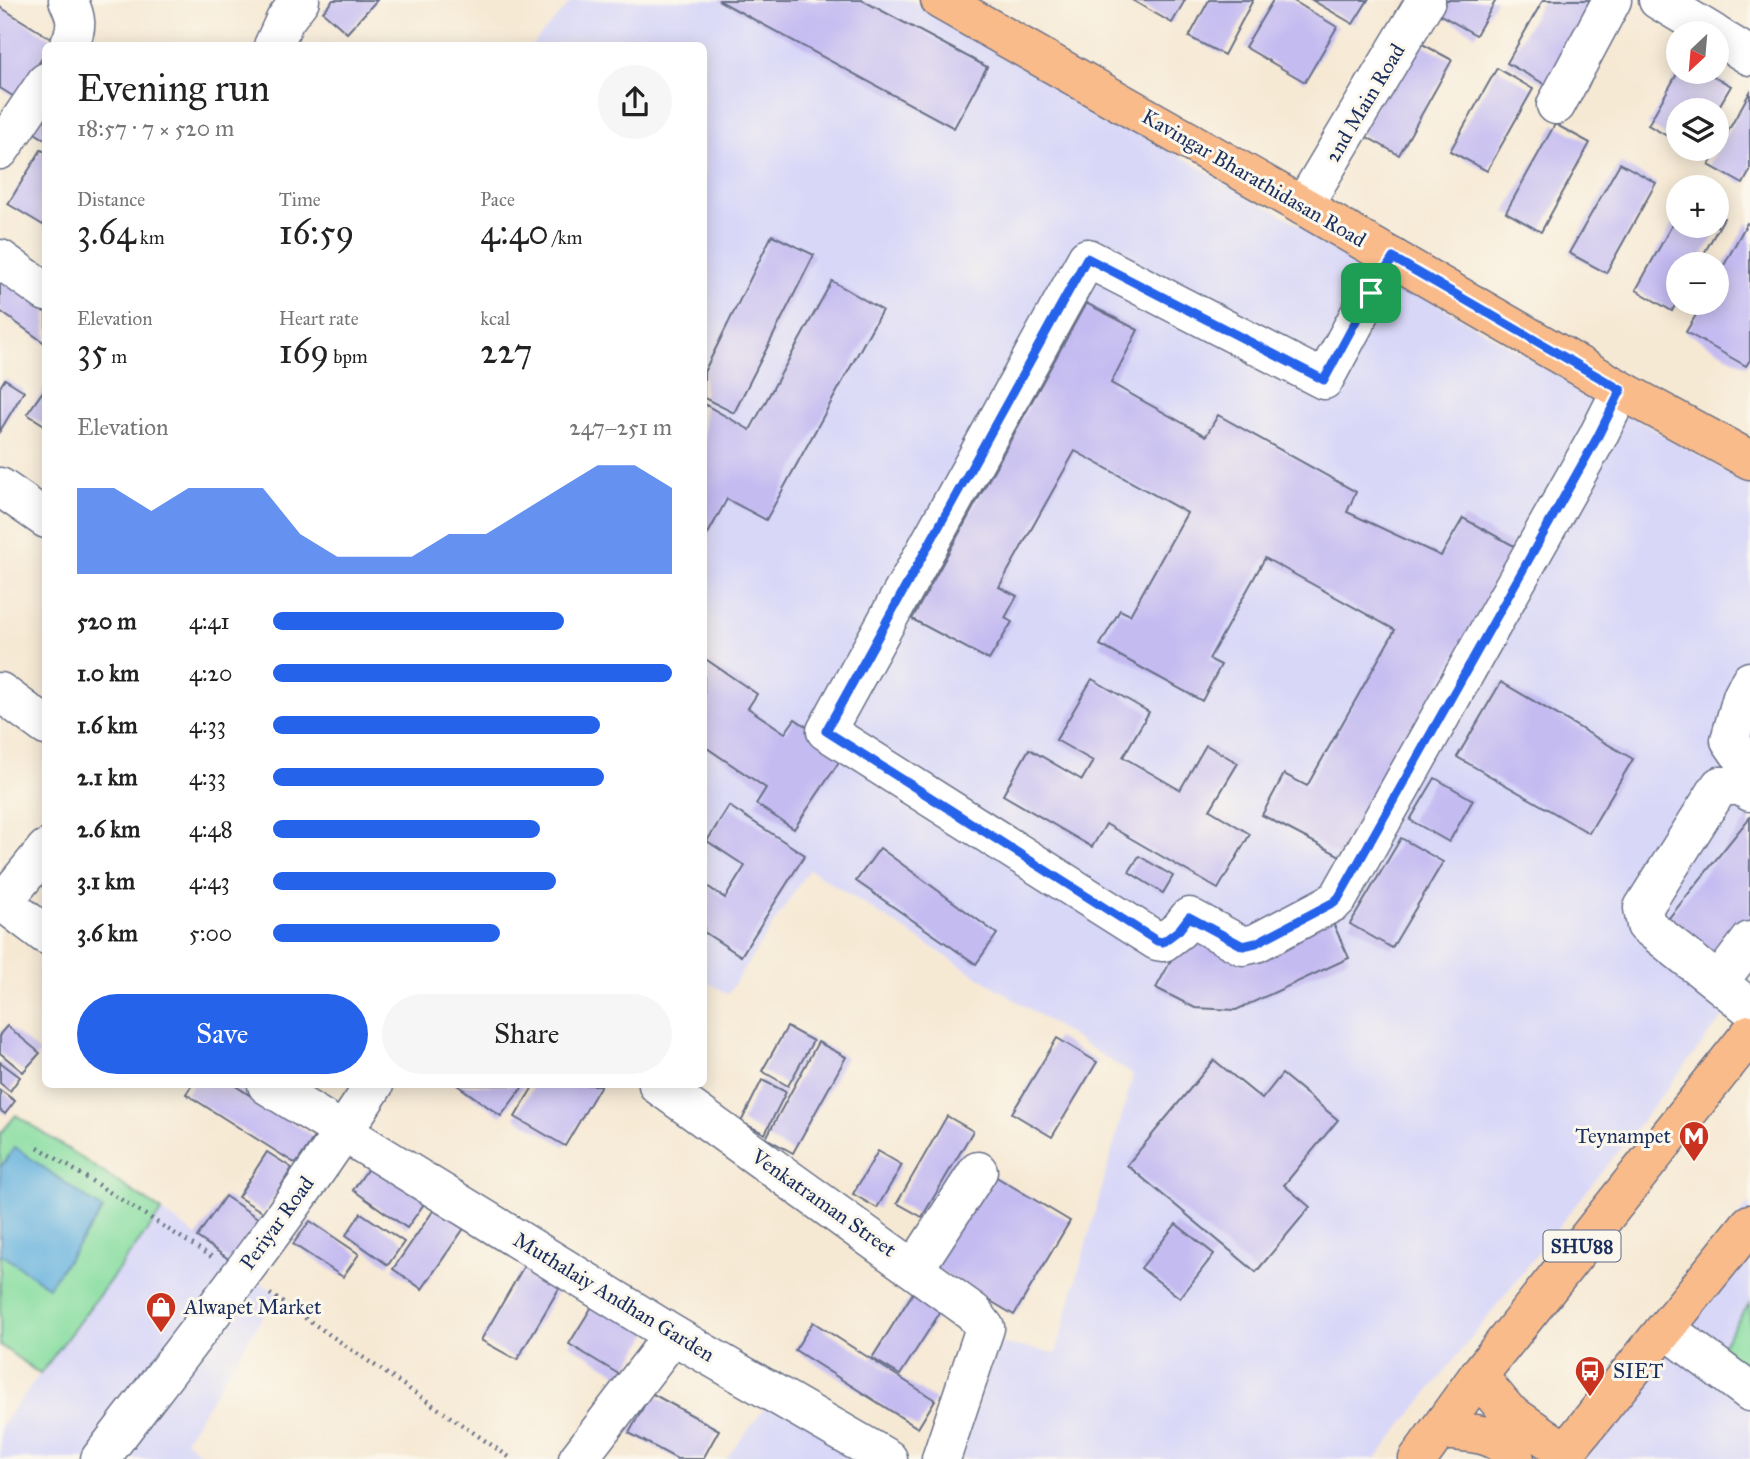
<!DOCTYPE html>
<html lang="en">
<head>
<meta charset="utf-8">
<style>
	:root { --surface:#fff; --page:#f6f6f6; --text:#222; --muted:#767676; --accent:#2563eb }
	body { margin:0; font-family:"IM FELL Great Primer",serif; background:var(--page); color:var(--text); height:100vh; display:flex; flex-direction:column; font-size:26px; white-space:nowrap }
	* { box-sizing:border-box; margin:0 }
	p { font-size:23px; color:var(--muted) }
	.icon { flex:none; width:38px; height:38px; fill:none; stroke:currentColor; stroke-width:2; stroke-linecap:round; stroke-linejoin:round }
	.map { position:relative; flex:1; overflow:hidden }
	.drawer { position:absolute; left:42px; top:42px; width:665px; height:1046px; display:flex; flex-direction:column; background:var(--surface); border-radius:10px; box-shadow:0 4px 18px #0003 }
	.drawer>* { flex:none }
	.needle { width:46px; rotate:206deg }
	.controls { position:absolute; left:1666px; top:21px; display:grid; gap:14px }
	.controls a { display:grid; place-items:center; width:63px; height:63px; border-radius:50%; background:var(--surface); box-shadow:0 4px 18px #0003; font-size:35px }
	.pin { position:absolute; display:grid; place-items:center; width:60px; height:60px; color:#fff; margin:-30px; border-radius:14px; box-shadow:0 4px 10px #0006 }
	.round { display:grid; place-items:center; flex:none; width:74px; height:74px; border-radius:37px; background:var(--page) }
	.overview { display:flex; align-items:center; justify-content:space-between; height:119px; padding:0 35px }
	h1 { font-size:38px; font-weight:600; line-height:52px }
	.stats { display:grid; grid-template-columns:repeat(3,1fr); gap:10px; height:119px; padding:7px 35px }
	.stats div { display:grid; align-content:center }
	.stats b { font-size:35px; font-weight:600 }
	.stats small { font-size:19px; font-weight:400 }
	.stats p { font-size:19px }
	.chart { height:196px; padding:14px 35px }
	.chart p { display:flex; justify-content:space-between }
	.chart svg { width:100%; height:126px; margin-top:7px; fill:var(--accent); opacity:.7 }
	.cta { display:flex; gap:14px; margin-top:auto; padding:14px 35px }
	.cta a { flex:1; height:80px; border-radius:42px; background:var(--accent); color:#fff; font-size:28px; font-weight:600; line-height:80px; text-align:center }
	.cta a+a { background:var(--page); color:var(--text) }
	ul { padding:0 35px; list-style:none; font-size:23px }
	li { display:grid; grid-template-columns:112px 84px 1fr; align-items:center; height:52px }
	li i { height:18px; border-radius:9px; background:var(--accent) }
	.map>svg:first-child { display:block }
	.built { fill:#d8d7f8 }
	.green { fill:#87dda0; stroke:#51867f; stroke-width:2 }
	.water { fill:#64b1dd; stroke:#40709e; stroke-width:2 }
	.building { fill:#c4bbf1 }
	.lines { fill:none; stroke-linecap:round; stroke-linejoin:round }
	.minor-casing { stroke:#687087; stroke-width:41 }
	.major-casing { stroke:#687087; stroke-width:41 }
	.path { stroke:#687087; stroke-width:4.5; stroke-dasharray:2 5; stroke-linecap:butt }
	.minor { stroke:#fff; stroke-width:38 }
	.major { stroke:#fabb8b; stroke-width:38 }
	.route-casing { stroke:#fff; stroke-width:14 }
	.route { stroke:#2563eb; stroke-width:9 }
	.labels { text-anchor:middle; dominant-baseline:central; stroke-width:6; stroke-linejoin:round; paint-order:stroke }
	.shield { fill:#fbf7ec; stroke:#5e6b89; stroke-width:2 }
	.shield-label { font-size:19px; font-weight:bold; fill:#1b2f5e }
	.street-label { font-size:21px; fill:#1b2f5e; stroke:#fbf7ec }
	.poi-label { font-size:21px; fill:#1b2f5e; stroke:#fbf7ec; text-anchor:start }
</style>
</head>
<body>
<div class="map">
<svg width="1750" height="1459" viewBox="0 0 1750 1459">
	<rect width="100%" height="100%" fill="#fbf7ec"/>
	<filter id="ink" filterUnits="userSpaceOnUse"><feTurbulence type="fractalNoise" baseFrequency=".0143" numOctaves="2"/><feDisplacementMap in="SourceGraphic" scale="14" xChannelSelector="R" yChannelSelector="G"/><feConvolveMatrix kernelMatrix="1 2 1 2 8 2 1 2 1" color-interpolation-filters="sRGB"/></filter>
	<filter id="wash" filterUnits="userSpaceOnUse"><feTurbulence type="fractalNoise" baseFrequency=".00686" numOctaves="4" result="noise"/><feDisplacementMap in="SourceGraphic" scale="28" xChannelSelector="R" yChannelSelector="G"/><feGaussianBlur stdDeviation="1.57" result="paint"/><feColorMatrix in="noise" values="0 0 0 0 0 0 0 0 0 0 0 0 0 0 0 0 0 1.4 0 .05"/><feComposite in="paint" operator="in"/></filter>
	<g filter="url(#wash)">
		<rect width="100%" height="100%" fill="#f6e9d4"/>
		<g class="built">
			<polygon points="573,0 910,0 1750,485 1750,983 1376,1459 961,1459 997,1343 1056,1353 1133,1075 809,869 728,994 704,980 704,46 531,46"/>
			<polygon points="1750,1202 1750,1459 1545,1459"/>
			<polygon points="162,1211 277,1294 185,1440 204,1456 202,1459 0,1459 0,1427"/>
			<polygon points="773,1397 855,1459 726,1459"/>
		</g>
		<g class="green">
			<polygon points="16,1115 162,1211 40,1374 0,1345 0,1134"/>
			<polygon points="1750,1303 1750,1379 1716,1354"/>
		</g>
		<polygon class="water" points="15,1147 103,1210 48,1287 0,1253 0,1168"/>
		<g id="blocks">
			<g class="building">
				<polygon points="333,0 377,0 347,33 323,12"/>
				<polygon points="718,0 862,0 987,67 954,128"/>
				<polygon points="1132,0 1185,0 1172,23"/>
				<polygon points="1209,0 1253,0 1224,55 1189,37"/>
				<polygon points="1273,0 1292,0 1337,27 1305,82 1245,47"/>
				<polygon points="1312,0 1368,0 1353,24"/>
				<polygon points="1446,0 1496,0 1476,35 1439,14"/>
				<polygon points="1543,0 1599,0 1550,87 1507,63"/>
				<polygon points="0,7 53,40 50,46 46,46 46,52 16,98 0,88"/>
				<polygon points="1413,39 1452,60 1399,155 1360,133"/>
				<polygon points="1497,68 1533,89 1487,171 1450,151"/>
				<polygon points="1678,72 1706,72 1731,86 1717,110 1678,110 1678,142 1648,125"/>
				<polygon points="1750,92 1750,171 1743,184 1709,165"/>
				<polygon points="46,107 46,140 30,130"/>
				<polygon points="1555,124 1590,143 1541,232 1506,212"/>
				<polygon points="41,150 46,152 46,221 43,225 8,204"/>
				<polygon points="1620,163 1656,183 1606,273 1569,253"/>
				<polygon points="1678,214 1678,226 1717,226 1717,214 1724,218 1698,264 1678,264 1678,300 1672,311 1636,290"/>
				<polygon points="1747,223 1750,225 1750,360 1746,366 1686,332 1703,303 1717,303 1717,278"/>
				<polygon points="772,235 814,255 734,413 704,398 704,372"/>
				<polygon points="0,273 46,306 46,344 0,311"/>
				<polygon points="832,281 882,310 766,520 727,499 704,541 704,404 750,430"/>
				<polygon points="1086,303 1138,330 1111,383 1206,436 1218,415 1356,492 1347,512 1441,556 1463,518 1516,547 1342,857 1262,815 1284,774 1307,786 1395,630 1265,558 1209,659 1221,665 1202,701 1100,645 1120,610 1130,615 1187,513 1075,451 999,587 1017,596 1005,618 1012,622 989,660 912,619"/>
				<polygon points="5,379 24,391 0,431 0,387"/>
				<polygon points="46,387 46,426 27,414"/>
				<polygon points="704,658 757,694 748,708 785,733 795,719 845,753 794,829 756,804 766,788 704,746"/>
				<polygon points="1092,679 1149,712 1123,757 1180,790 1206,745 1238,763 1210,810 1250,834 1218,889 1106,824 1092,847 1003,795 1029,749 1082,780 1093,761 1056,740"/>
				<polygon points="1501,682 1633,759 1589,833 1457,757"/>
				<polygon points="1435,778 1473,800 1449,842 1410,820"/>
				<polygon points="729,806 805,855 741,956 704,932 704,884 725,898 745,866 707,841"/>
				<polygon points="1750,817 1750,926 1713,972 1660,929"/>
				<polygon points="1401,838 1443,862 1392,948 1350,924"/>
				<polygon points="880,848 997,934 976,964 856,881"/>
				<polygon points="1139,856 1173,876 1163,893 1129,872"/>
				<polygon points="1332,921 1349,958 1236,1010 1195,1008 1156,988 1187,931"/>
				<polygon points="7,1026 40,1053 23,1072 0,1053 0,1034"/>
				<polygon points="787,1027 813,1041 788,1086 762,1071"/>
				<polygon points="1057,1038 1097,1062 1052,1137 1012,1113"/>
				<polygon points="818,1042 846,1057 793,1153 766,1138"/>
				<polygon points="1214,1060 1262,1099 1282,1074 1338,1120 1284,1185 1310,1207 1256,1272 1127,1165"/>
				<polygon points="0,1062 20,1077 10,1091 0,1083"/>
				<polygon points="762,1080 786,1092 765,1134 741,1122"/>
				<polygon points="192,1085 234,1085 314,1137 296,1164 186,1094"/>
				<polygon points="457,1085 524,1085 501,1116"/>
				<polygon points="534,1085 601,1085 565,1146 515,1117"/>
				<polygon points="0,1090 15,1101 5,1114 0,1110"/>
				<polygon points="947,1116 973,1131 922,1217 897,1203"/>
				<polygon points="878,1151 902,1165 877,1208 853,1194"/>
				<polygon points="267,1152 292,1168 264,1213 238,1197"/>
				<polygon points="374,1160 428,1198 407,1228 353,1190"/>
				<polygon points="988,1172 1070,1221 1014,1315 932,1266"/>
				<polygon points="225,1196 262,1221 233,1262 197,1237"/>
				<polygon points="438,1204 467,1224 422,1289 393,1269"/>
				<polygon points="361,1213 404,1242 388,1265 346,1235"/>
				<polygon points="310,1221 359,1254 343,1277 293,1244"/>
				<polygon points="1176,1224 1214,1254 1180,1298 1141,1268"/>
				<polygon points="528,1259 564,1280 517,1360 481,1340"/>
				<polygon points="913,1293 941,1311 900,1375 872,1358"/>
				<polygon points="596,1300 649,1332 622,1376 569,1344"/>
				<polygon points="813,1322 935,1400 918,1428 795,1350"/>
				<polygon points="651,1393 719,1430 703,1459 677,1459 629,1433"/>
			</g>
		</g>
	</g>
	<g filter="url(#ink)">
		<use href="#blocks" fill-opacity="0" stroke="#687087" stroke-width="2"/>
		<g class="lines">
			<g class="minor-casing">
				<g id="minor">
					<path d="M68,0C77,18 78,27 69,46"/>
					<polyline points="1658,0 1713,33"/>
					<polyline points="1717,36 1750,56"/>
					<polyline points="273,46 285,20 300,0"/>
					<polyline points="1556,105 1612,0"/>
					<polyline points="0,150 46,82"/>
					<polyline points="1303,206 1426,0"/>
					<polyline points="1393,258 1371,293 1324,380 1087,258 826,731 1157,941 1163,942 1179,930 1189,917 1243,946 1256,943 1334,902 1339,897 1597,438 1621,390"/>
					<polyline points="0,259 46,292"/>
					<polyline points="0,487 46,519"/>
					<polyline points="1750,681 1742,697 1730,740 1739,753 1750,759"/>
					<polyline points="0,692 46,726"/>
					<polyline points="1750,792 1741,786 1720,786 1643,908 1646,925 1750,1008"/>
					<polyline points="0,900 46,935"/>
					<polyline points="3,902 46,849"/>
					<polyline points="1719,982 1750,941"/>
					<polyline points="267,1085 673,1335 888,1459"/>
					<polyline points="658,1085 973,1312 985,1328 941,1459"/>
					<polyline points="915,1268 978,1171"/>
					<polyline points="1666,1329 1750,1392"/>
					<path d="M100,1459C194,1336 290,1215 374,1085"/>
					<polyline points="578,1459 673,1335"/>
				</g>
			</g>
			<g class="major-casing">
				<g id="major">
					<polyline points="940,0 1303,206 1621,390 1750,460"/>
					<polyline points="1478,1376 1508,1412 1566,1452"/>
					<path d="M1440,1430C1469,1433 1500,1431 1515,1459"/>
					<polyline points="1418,1459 1478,1376 1750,1034"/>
					<polyline points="1560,1459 1750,1224"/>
				</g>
			</g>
			<g class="path">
				<polyline points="38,1147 212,1257"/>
				<polyline points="270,1294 512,1459"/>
			</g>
			<use href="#minor" class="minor"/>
			<use href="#major" class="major"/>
		</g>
	</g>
	<g class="lines" filter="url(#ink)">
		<g class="route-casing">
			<polygon id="route" points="1087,258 1324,380 1371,293 1393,258 1621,390 1597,438 1339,897 1334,902 1256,943 1243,946 1189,917 1179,930 1163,942 1157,941 826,731"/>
		</g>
		<use href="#route" class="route"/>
	</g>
	<defs>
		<g id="metro-pin" transform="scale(1.575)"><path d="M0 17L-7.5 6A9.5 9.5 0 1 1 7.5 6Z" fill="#c8321e" stroke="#fbf7ec"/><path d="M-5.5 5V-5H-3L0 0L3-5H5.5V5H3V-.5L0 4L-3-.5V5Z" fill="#fff"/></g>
		<g id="shop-pin" transform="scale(1.575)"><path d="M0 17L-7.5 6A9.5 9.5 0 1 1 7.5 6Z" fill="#c8321e" stroke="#fbf7ec"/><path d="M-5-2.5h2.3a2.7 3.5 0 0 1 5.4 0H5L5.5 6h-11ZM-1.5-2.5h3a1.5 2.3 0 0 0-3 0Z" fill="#fff"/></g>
		<g id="bus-pin" transform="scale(1.575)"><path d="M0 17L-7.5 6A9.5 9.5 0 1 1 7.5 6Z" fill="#c8321e" stroke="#fbf7ec"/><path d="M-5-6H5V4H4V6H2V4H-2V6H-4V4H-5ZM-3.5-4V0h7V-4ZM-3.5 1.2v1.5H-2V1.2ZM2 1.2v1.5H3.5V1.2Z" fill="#fff"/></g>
	</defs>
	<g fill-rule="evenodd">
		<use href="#metro-pin" x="1694" y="1136"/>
		<use href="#shop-pin" x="161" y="1307"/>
		<use href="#bus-pin" x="1590" y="1371"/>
	</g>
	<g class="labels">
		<rect class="shield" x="1543.5" y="1230.5" width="77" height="31" rx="5"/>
		<g class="shield-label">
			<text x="1582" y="1246">SHU88</text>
		</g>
		<g class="street-label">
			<text transform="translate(1365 103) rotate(-59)">2nd Main Road</text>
			<text transform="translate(1254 178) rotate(30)">Kavingar Bharathidasan Road</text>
			<text transform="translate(824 1203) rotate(35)">Venkatraman Street</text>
			<text transform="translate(277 1223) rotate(-54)">Periyar Road</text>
			<text transform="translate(614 1297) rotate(31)">Muthalaiy Andhan Garden</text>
		</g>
		<g class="poi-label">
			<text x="1671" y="1136" text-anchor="end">Teynampet</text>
			<text x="184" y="1307">Alwapet Market</text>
			<text x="1613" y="1371">SIET</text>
		</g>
	</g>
</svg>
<div class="controls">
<a><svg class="needle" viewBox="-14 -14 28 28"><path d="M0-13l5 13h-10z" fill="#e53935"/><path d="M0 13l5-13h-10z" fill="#767676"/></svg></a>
<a><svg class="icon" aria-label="layers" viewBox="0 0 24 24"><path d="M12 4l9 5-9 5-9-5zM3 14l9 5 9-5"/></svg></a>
<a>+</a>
<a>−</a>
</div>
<div class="pin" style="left:1371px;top:293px;background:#1e9e55"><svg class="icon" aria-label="arrive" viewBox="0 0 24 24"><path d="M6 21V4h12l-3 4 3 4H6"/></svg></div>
<section class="drawer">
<div class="overview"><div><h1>Evening run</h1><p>18:57 · 7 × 520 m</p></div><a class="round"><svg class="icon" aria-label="share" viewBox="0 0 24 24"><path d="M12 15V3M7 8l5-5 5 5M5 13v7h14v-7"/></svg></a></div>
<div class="stats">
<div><p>Distance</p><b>3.64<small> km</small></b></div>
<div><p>Time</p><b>16:59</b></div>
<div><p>Pace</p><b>4:40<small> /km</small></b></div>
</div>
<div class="stats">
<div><p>Elevation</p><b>35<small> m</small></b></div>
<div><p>Heart rate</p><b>169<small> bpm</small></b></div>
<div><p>kcal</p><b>227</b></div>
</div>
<div class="chart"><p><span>Elevation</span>247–251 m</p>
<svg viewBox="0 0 160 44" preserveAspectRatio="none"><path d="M0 44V14L10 14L20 22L30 14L40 14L50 14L60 30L70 38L80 38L90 38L100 30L110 30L120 22L130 14L140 6L150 6L160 14V44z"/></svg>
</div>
<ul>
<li><b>520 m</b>4:41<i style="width:73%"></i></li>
<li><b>1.0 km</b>4:20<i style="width:100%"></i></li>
<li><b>1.6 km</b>4:33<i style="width:82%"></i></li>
<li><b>2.1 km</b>4:33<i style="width:83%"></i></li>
<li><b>2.6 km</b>4:48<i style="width:67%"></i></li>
<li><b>3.1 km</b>4:43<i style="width:71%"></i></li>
<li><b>3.6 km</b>5:00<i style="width:57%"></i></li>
</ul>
<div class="cta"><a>Save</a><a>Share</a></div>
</section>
</div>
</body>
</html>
